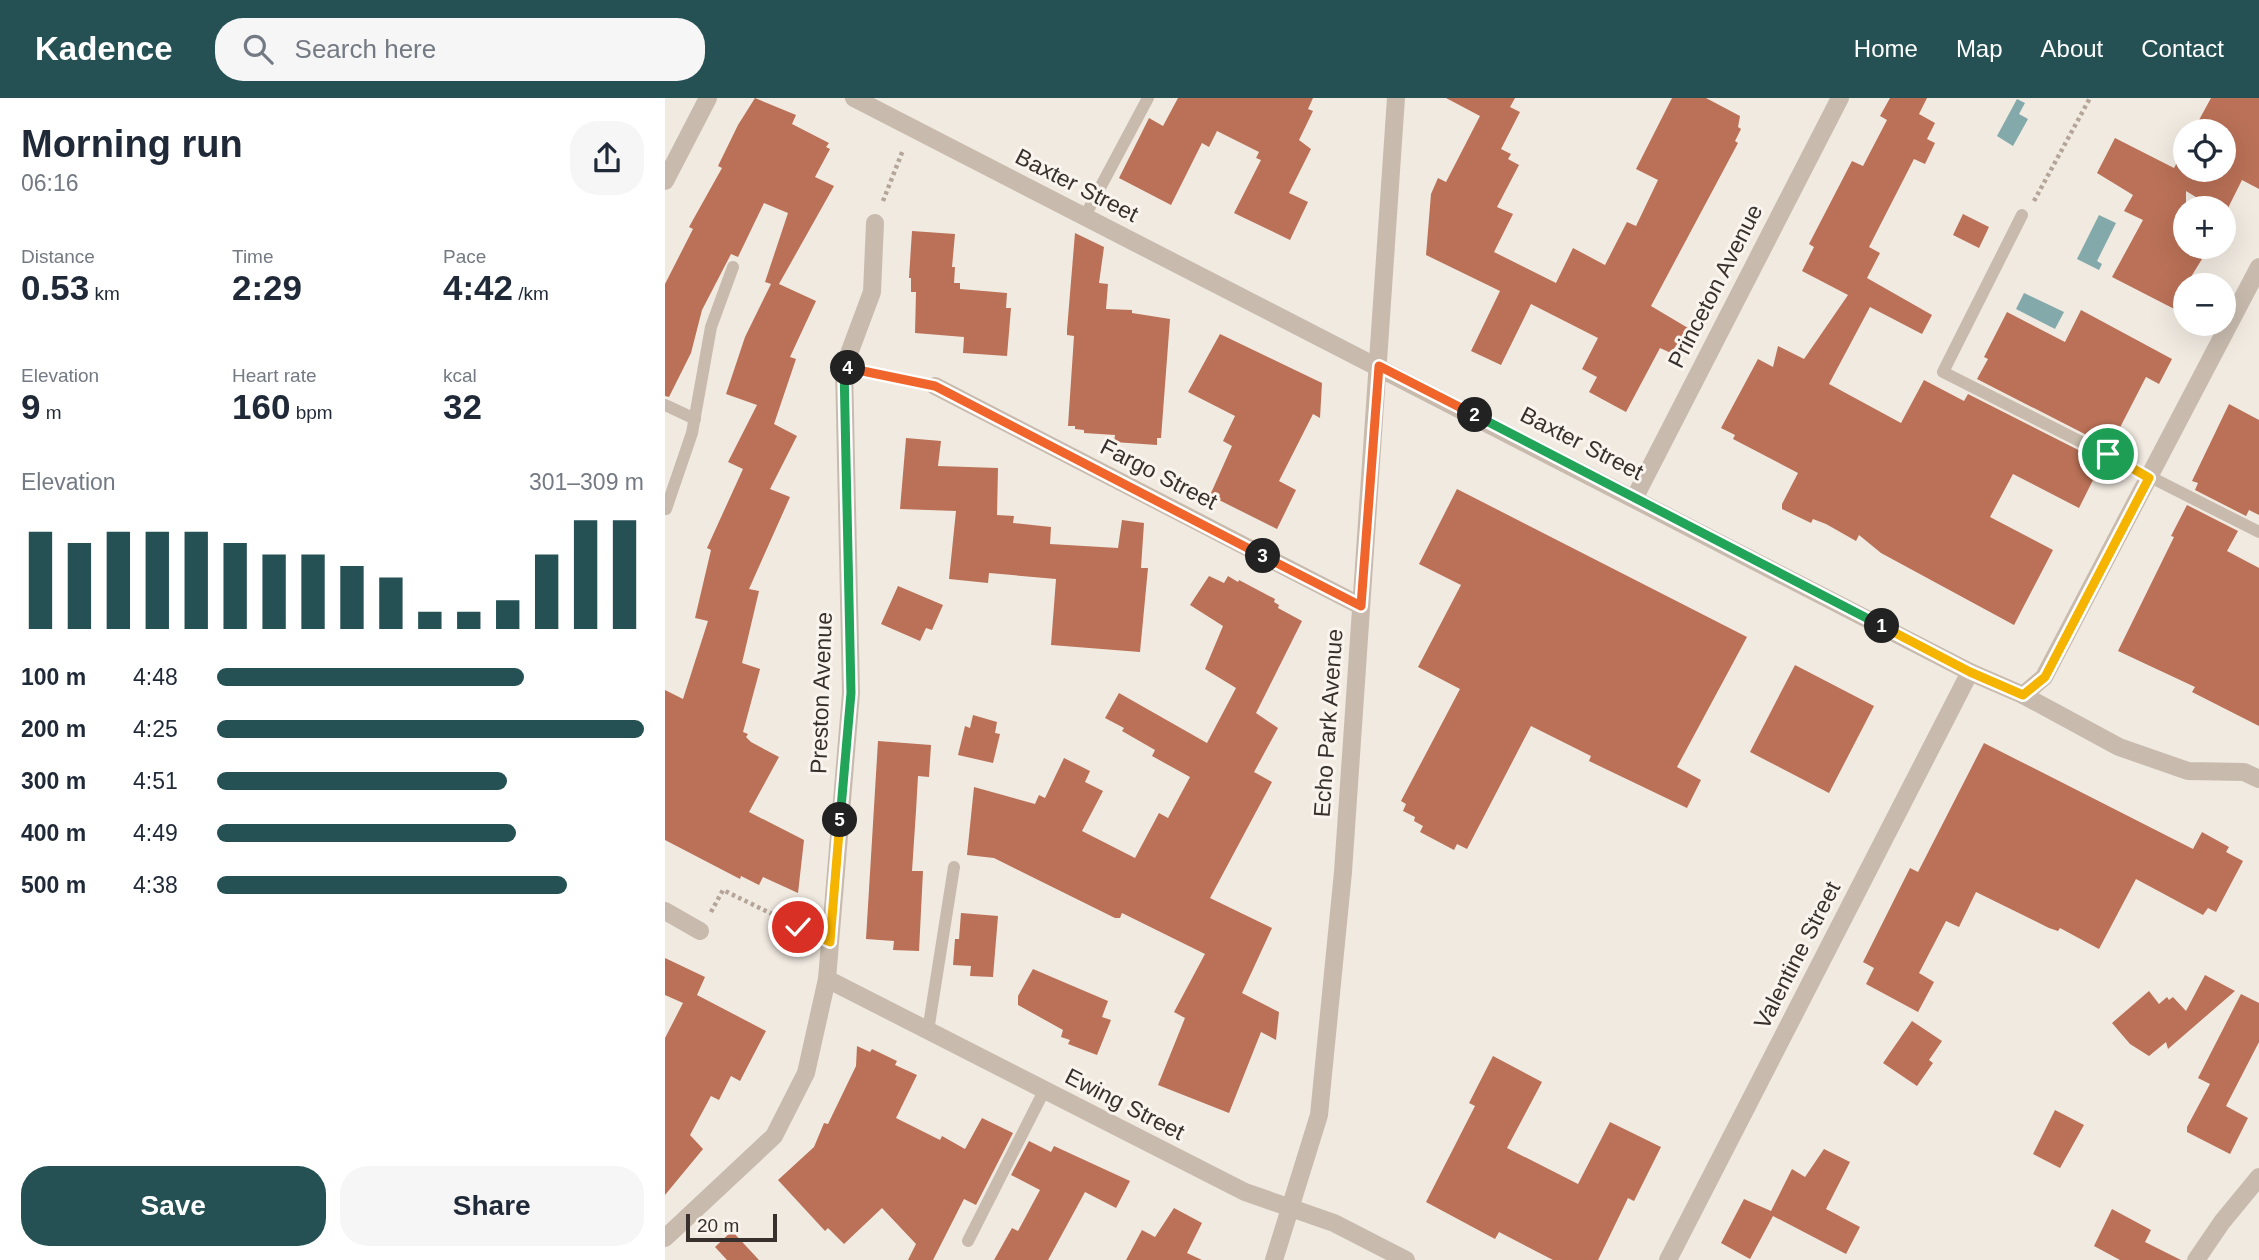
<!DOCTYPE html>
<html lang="en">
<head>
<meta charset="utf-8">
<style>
	:root { --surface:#fff; --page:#f6f6f7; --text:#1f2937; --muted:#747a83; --accent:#255155 }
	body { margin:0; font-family:Arial,sans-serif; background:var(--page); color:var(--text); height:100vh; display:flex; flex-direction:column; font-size:26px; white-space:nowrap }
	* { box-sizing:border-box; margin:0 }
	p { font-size:23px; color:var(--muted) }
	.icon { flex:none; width:38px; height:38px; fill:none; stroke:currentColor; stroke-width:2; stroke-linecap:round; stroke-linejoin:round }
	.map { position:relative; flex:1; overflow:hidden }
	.details { display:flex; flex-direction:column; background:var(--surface); width:665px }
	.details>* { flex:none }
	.controls { position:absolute; left:1508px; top:21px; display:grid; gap:14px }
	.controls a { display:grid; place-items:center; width:63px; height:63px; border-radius:50%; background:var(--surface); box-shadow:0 7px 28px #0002; font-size:35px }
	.scale { position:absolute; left:21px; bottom:18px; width:91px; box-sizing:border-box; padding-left:7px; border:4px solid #38302c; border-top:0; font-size:19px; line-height:24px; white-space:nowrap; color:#38302c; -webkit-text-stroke:5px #f9f4ed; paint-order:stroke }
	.pin { position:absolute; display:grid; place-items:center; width:60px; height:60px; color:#fff; margin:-30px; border:4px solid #fff; border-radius:50%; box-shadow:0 2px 7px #0007 }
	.km { position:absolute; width:35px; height:35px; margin:-18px; border-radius:50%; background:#222; color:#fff; font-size:19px; line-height:35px; text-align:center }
	.round { display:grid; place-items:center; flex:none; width:74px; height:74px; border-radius:28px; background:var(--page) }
	.head { display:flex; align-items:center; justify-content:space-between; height:119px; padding:0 21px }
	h1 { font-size:38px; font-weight:600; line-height:52px }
	.metrics { display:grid; grid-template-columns:repeat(3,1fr); gap:10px; height:119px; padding:7px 21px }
	.metrics div { display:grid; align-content:center }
	.metrics b { font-size:35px; font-weight:600 }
	.metrics small { font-size:19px; font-weight:400 }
	.metrics p { font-size:19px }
	.chart { height:196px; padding:14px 21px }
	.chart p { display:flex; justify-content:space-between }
	.chart svg { width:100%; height:126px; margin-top:7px; stroke:var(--accent); stroke-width:6 }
	.action { display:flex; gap:14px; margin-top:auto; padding:14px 21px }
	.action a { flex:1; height:80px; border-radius:28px; background:var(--accent); color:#fff; font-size:28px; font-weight:600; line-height:80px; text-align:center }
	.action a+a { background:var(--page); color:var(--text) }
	ul { padding:0 21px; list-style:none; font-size:23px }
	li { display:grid; grid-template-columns:112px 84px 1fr; align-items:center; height:52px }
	li i { height:18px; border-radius:9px; background:var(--accent) }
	header { display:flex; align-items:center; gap:42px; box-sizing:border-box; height:98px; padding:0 35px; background:var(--accent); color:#fff }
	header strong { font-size:33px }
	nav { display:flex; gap:38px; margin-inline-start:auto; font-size:24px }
	.search { width:490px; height:63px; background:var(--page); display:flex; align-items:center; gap:18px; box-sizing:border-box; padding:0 24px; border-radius:28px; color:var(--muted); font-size:26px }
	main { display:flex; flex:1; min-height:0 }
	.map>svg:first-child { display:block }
	.water { fill:#83a9ab }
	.building { fill:#ba7157 }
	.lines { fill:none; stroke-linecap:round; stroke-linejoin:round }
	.path { stroke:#b4a598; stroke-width:4.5; stroke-dasharray:3.5 3.5; stroke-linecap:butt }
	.service { stroke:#c8bbae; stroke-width:12 }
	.minor { stroke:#c8bbae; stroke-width:18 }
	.tertiary { stroke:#c8bbae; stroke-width:18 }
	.split-1-casing { stroke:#fff; stroke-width:14 }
	.split-2-casing { stroke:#fff; stroke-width:14 }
	.split-3-casing { stroke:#fff; stroke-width:14 }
	.split-4-casing { stroke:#fff; stroke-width:14 }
	.split-5-casing { stroke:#fff; stroke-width:14 }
	.split-6-casing { stroke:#fff; stroke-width:14 }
	.split-1 { stroke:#f5b400; stroke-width:9 }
	.split-2 { stroke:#22a559; stroke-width:9 }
	.split-3 { stroke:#f0652b; stroke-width:9 }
	.split-4 { stroke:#f0652b; stroke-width:9 }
	.split-5 { stroke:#22a559; stroke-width:9 }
	.split-6 { stroke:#f5b400; stroke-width:9 }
	.labels { text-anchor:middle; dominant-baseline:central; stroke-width:6; stroke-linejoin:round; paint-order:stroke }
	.street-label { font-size:23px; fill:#38302c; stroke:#f9f4ed }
</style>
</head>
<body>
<header>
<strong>Kadence</strong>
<div class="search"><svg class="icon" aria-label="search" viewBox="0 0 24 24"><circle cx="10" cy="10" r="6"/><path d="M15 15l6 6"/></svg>Search here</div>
<nav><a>Home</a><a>Map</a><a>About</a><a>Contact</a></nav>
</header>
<main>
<section class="details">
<div class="head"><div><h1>Morning run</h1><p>06:16</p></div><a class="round"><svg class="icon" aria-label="share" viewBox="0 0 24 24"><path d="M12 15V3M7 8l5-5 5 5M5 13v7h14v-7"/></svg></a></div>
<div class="metrics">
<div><p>Distance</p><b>0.53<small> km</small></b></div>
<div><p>Time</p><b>2:29</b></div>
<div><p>Pace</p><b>4:42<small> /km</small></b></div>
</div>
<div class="metrics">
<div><p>Elevation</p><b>9<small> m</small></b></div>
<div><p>Heart rate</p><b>160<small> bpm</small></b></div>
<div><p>kcal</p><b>32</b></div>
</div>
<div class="chart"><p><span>Elevation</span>301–309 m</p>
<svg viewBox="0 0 160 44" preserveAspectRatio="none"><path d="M5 44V10M15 44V14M25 44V10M35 44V10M45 44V10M55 44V14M65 44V18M75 44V18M85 44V22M95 44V26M105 44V38M115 44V38M125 44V34M135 44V18M145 44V6M155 44V6"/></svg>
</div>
<ul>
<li><b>100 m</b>4:48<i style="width:72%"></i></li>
<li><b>200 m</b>4:25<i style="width:100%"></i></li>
<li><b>300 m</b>4:51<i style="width:68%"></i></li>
<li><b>400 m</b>4:49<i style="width:70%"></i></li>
<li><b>500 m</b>4:38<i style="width:82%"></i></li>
</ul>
<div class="action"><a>Save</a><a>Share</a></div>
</section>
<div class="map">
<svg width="1594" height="1162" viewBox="0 0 1594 1162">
	<rect width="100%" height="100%" fill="#f1eae1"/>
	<g class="water">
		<polygon points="1352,1 1360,5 1354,16 1363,21 1348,48 1332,38"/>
		<polygon points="1434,117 1451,125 1432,163 1437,166 1434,172 1412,161"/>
		<polygon points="1359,195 1399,214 1390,231 1351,211"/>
	</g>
	<g class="building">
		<polygon points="90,0 131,17 127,26 164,45 161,49 165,51 150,79 169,88 114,186 151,203 125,259 131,261 109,326 132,338 105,391 125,399 84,491 94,493 77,565 95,571 78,634 83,636 81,639 86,644 114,659 84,714 139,742 133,795 98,779 94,787 76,778 75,781 0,742 0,592 18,601 43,523 30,520 46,452 42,450 78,371 63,364 92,307 61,296 80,239 106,186 100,184 123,115 99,105 73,159 66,156 37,212 26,255 4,299 0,298 0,186 28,131 24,129 57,70 53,68 73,27"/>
		<polygon points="513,0 648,0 643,11 648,13 634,42 646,51 624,95 643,104 625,142 569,115 596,62 591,60 594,54 552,33 544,49 537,45 506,107 454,80 484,20 498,28"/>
		<polygon points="781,0 850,0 845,9 855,14 836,51 846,56 843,61 854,67 832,109 848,116 829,154 891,185 908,150 940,167 962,124 971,128 993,82 971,71 1007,0 1041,0 1075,18 1073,29 1076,31 1070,43 1073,45 986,208 1023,230 1006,255 995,250 961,314 924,294 932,279 917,271 933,240 866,206 836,267 806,253 835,193 761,157 766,96 773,80 781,84 815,18"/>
		<polygon points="1225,0 1262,0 1254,16 1270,25 1262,41 1270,45 1260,66 1249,61 1204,149 1215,155 1202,180 1267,217 1257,236 1205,209 1164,286 1236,325 1259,282 1299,303 1303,296 1437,364 1414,410 1348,376 1325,419 1388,452 1349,527 1216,455 1194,437 1191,443 1161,426 1148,421 1146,425 1117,411 1117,406 1133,375 1068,341 1070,337 1056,330 1093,261 1108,269 1113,248 1139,261 1183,197 1137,173 1149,149 1144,146 1187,63 1198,68 1222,22 1215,18"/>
		<polygon points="1546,0 1594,0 1594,91 1577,82 1560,116 1559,110 1549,110 1521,93 1521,152 1537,161 1521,187 1521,217 1447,179 1478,122 1459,113 1468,97 1432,75 1450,40 1509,70 1521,48 1521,72 1559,72 1559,33 1528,33"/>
		<polygon points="1298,116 1324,129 1314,150 1288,137"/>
		<polygon points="247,133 290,136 287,169 290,169 289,185 295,185 295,191 342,195 341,210 346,210 342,258 298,255 299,239 250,235 251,194 246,194 246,180 244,180"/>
		<polygon points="410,135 439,149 434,185 443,186 441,211 467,212 467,215 505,221 496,340 492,340 492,347 449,344 450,337 419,335 419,332 410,331 410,328 403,328 409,238 402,237 402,232"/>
		<polygon points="1416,212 1507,261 1494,286 1481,279 1445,349 1312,281 1323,261 1319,259 1342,214 1400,244"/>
		<polygon points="555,236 657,285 655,320 648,316 614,383 631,392 612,431 548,399 546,395 567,348 558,343 570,318 523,294"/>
		<polygon points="1564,306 1594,322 1594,417 1584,412 1581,418 1530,392 1533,385 1527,383"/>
		<polygon points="241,340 276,343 273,368 333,370 332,417 349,418 348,425 386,429 385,446 453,450 457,422 479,425 476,470 483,470 475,554 386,547 391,481 324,475 323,485 284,481 291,413 235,411"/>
		<polygon points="792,391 1082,539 1012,669 1036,682 1022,710 924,663 926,658 866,628 802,751 792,746 789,752 755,734 758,728 749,723 750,719 738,713 741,706 736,703 795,591 753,569 796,487 754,466"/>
		<polygon points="1522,407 1573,433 1562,453 1594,470 1594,628 1527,594 1530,589 1453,553 1509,439 1506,438"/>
		<polygon points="544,478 559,485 563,478 573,484 574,482 610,501 609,504 614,507 613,510 637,523 591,615 613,630 589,674 607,684 545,800 607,830 577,895 614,914 611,942 596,934 564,1015 493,987 520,920 509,914 540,856 457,815 455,820 450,820 329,760 302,757 309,689 370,706 374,697 380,700 399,660 425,673 420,684 438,693 417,733 470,760 494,715 503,720 525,679 487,658 490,652 457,633 459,630 440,620 454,595 542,645 571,590 540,571 558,528 525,507"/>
		<polygon points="233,488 278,507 267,532 261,530 255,543 216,526"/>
		<polygon points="1130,567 1209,608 1164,695 1085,654"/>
		<polygon points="308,617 332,624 330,635 335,636 328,665 293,657 300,628 305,630"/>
		<polygon points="213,643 266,647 264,679 253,678 251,713 247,773 258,773 254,853 228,852 229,843 201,841"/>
		<polygon points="1319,645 1528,751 1537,734 1564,749 1561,754 1578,763 1551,814 1543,810 1538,817 1471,781 1434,851 1395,830 1393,833 1384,830 1311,794 1294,829 1281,823 1254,875 1269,884 1253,914 1201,886 1209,870 1198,864 1245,770 1253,774"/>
		<polygon points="296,815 333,818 328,879 305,878 306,868 288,867 290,841 294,841"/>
		<polygon points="0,860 40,879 32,897 101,933 75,983 66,978 54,1002 46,998 25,1037 38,1051 0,1097 0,940 18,905 0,897"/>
		<polygon points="368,871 443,903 437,919 446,922 432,957 403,946 405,942 396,939 398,932 353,907 353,898"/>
		<polygon points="1540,877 1570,893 1503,951 1501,944 1484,958 1465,946 1447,925 1484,893 1494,906 1502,899 1504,902 1508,899 1521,913"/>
		<polygon points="1576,896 1594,905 1594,944 1561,1008 1583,1020 1565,1056 1522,1034 1522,1029 1545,986 1533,980"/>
		<polygon points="1247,923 1277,943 1264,962 1268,965 1252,988 1218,965"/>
		<polygon points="192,948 205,954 207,951 232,963 230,967 252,977 231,1020 275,1042 277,1038 300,1051 317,1020 348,1035 311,1107 299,1101 268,1162 243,1162 251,1146 217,1110 179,1146 163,1130 160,1133 113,1082 149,1049 159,1025 163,1026 191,968"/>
		<polygon points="828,958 877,984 842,1050 913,1086 945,1024 996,1049 969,1103 963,1100 933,1162 888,1162 834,1134 830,1141 761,1104 810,1008 804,1005"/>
		<polygon points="1390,1012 1419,1027 1395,1070 1368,1056"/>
		<polygon points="364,1043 386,1054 389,1048 465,1083 451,1110 420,1094 383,1162 329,1162 347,1130 353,1133 375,1092 346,1077"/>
		<polygon points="1159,1051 1185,1064 1161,1111 1195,1129 1181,1156 1108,1118 1085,1161 1056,1145 1079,1101 1106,1113 1127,1071 1140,1079"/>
		<polygon points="509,1110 537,1125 522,1155 537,1162 461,1162 477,1132 490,1139"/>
		<polygon points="1447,1111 1486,1132 1480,1144 1516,1162 1455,1162 1429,1148"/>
		<polygon points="67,1133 94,1162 62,1162 50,1149"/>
	</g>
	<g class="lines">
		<g class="path">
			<polyline points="218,103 238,52"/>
			<polyline points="1369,103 1425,0"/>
			<polyline points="202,274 249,284"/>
			<polyline points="46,814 58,792 144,834"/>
		</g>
		<g class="service">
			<polyline points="1357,117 1278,274 1594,434"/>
			<polyline points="420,118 483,0"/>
			<polyline points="0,307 30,321"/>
			<polyline points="1,411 27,335 46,229 68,169"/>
			<polyline points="263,933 289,769"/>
			<polyline points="303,1143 379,993"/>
		</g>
		<g class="minor">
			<polyline points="189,0 1305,574 1358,597 1454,649 1523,673 1579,674 1594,681"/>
			<polyline points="0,83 43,0"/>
			<polyline points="270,288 696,508"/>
			<polyline points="970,399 1175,0"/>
			<polyline points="1358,597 1379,579 1594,169"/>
			<polyline points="0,813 35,833"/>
			<polyline points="162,881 580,1094 669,1125 741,1162"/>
			<polyline points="0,1140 109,1038 141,975 162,881 186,595 179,269 207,194 210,125"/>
			<polyline points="1003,1162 1305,574"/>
			<polyline points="1531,1162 1557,1124 1594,1079"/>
		</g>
		<polyline class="tertiary" points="609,1162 654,1017 678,774 731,0"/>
	</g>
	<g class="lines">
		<g class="split-1-casing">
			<polyline id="split-1" points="1217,528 1305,574 1358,597 1380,579 1484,380 1443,356"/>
		</g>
		<g class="split-2-casing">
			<polyline id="split-2" points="810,317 1217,528"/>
		</g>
		<g class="split-3-casing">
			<polyline id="split-3" points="598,458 696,508 714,268 810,317"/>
		</g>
		<g class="split-4-casing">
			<polyline id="split-4" points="183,270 270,288 598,458"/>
		</g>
		<g class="split-5-casing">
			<polyline id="split-5" points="175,722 186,595 179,269 183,270"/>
		</g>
		<g class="split-6-casing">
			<polyline id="split-6" points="133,829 165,844 175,722"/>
		</g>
		<use href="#split-1" class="split-1"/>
		<use href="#split-2" class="split-2"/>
		<use href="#split-3" class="split-3"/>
		<use href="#split-4" class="split-4"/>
		<use href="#split-5" class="split-5"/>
		<use href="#split-6" class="split-6"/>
	</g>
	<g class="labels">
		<g class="street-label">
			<text transform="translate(412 87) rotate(27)">Baxter Street</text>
			<text transform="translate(1050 188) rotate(-63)">Princeton Avenue</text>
			<text transform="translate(917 345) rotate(27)">Baxter Street</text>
			<text transform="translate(494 376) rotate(27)">Fargo Street</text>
			<text transform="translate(156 595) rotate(-88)">Preston Avenue</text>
			<text transform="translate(663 625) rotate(-86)">Echo Park Avenue</text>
			<text transform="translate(1132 857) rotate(-63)">Valentine Street</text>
			<text transform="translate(460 1006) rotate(27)">Ewing Street</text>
		</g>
	</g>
</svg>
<div class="controls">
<a><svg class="icon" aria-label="locate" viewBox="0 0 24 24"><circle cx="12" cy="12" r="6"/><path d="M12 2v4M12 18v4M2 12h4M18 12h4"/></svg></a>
<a>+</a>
<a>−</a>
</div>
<div class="scale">20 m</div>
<div class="pin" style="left:1443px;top:356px;background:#1e9e55"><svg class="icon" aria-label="arrive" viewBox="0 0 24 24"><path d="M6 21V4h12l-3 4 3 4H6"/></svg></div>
<div class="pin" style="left:133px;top:829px;background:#d93025"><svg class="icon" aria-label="check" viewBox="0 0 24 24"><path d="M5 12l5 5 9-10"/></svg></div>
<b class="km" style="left:1217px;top:528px">1</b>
<b class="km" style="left:810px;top:317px">2</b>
<b class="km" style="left:598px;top:458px">3</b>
<b class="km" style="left:183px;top:270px">4</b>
<b class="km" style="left:175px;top:722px">5</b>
</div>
</main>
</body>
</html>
